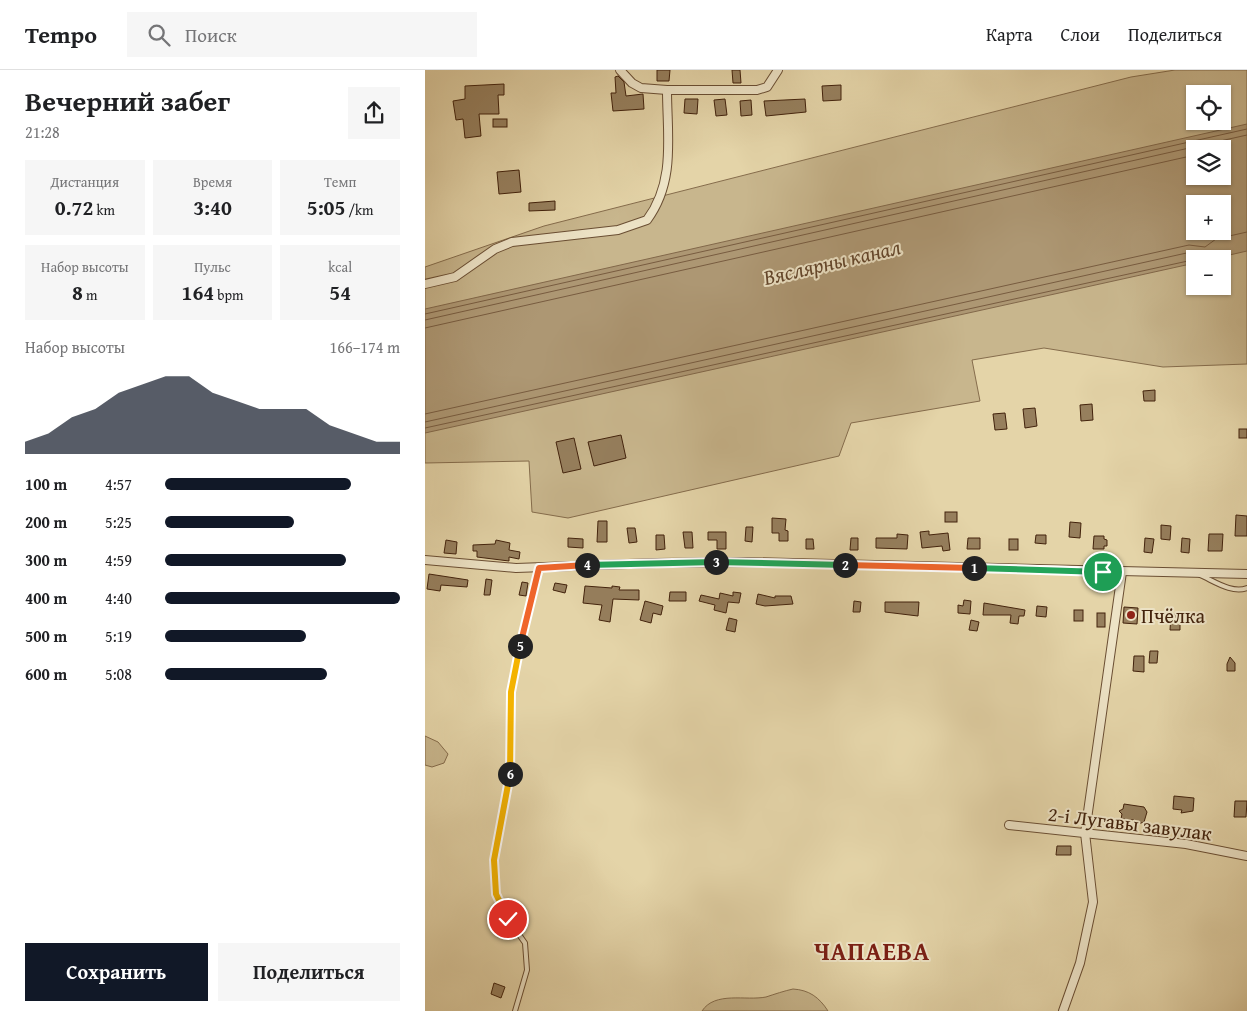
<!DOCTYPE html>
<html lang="ru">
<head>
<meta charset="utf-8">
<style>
	:root { --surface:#fff; --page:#f6f6f6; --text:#202124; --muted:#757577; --line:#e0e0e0; --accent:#111827 }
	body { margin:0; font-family:"Gentium Book Plus",serif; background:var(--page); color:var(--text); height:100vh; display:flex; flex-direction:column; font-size:19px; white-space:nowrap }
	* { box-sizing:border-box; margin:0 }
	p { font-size:16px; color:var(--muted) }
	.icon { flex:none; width:28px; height:28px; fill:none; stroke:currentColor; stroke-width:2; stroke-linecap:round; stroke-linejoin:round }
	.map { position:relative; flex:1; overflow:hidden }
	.side { display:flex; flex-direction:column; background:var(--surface); width:425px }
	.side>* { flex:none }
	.tools { position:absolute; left:761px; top:15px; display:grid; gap:10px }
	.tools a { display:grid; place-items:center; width:45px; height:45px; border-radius:0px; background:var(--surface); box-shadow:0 1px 4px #0004; font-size:25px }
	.pin { position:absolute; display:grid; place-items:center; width:42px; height:42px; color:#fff; margin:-21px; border:2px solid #fff; border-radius:50%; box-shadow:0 1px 5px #0007 }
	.km { position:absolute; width:25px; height:25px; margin:-12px; border-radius:50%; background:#222; color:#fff; font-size:14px; line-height:25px; text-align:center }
	.round { display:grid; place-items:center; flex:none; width:52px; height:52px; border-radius:0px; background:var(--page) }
	.head { display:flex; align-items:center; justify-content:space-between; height:85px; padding:0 25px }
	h1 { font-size:28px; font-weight:700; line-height:38px }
	.figures { display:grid; grid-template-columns:repeat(3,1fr); gap:8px; height:85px; padding:5px 25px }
	.figures div { display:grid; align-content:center; border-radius:0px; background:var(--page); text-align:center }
	.figures b { font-size:21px; font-weight:700 }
	.figures small { font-size:14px; font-weight:400 }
	.figures p { font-size:14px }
	.chart { height:140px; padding:10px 25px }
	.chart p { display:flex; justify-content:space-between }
	.chart svg { width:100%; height:90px; margin-top:5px; fill:var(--accent); opacity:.7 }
	.action { display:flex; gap:10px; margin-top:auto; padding:10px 25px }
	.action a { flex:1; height:58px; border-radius:0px; background:var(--accent); color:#fff; font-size:20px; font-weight:700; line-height:58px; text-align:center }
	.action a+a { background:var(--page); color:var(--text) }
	ul { padding:0 25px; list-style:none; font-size:16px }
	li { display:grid; grid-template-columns:80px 60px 1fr; align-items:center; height:38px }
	li i { height:12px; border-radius:6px; background:var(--accent) }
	header { display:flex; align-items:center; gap:30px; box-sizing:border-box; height:70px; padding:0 25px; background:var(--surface); border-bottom:1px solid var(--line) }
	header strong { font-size:24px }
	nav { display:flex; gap:28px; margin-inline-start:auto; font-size:18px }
	.search { width:350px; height:45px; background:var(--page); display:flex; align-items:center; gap:12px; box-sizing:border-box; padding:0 18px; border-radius:0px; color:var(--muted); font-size:19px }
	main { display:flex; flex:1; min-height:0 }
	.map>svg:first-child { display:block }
	.green { fill:#c8b68d; stroke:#856c4c; fill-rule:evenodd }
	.water { fill:#ad9773; stroke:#82684a; fill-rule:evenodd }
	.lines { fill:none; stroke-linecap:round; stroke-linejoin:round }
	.shore { stroke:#785c40; stroke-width:1 }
	.building { fill:#967f5d; stroke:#42220c }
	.lane-casing { stroke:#6a4e33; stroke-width:6 }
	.street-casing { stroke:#6a4e33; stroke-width:10 }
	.lane { stroke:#ede3c6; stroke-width:4 }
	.street { stroke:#ede3c6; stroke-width:8 }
	.split-1-casing { stroke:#fff; stroke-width:10 }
	.split-2-casing { stroke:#fff; stroke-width:10 }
	.split-3-casing { stroke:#fff; stroke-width:10 }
	.split-4-casing { stroke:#fff; stroke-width:10 }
	.split-5-casing { stroke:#fff; stroke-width:10 }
	.split-6-casing { stroke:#fff; stroke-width:10 }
	.split-7-casing { stroke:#fff; stroke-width:10 }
	.split-1 { stroke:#22a559; stroke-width:6 }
	.split-2 { stroke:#f0652b; stroke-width:6 }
	.split-3 { stroke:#22a559; stroke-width:6 }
	.split-4 { stroke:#22a559; stroke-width:6 }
	.split-5 { stroke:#f0652b; stroke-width:6 }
	.split-6 { stroke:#f5b400; stroke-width:6 }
	.split-7 { stroke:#f5b400; stroke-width:6 }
	.poi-dot { fill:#8f2418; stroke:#ede3c6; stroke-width:2 }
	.labels { text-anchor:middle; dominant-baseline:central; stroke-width:4; stroke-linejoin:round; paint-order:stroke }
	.poi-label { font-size:20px; fill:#42220c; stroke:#ede3c6; text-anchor:start }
	.street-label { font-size:20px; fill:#42220c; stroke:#ede3c6 }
	.water-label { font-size:21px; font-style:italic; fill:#62452b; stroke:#ede3c6 }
	.district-label { font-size:25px; font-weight:bold; letter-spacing:1px; fill:#7a1f14; stroke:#ede3c6 }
</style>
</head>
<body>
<header>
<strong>Tempo</strong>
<div class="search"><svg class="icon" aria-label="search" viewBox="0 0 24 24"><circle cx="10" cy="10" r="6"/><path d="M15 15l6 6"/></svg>Поиск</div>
<nav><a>Карта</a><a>Слои</a><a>Поделиться</a></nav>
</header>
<main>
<section class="side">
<div class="head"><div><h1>Вечерний забег</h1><p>21:28</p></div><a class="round"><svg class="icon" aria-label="share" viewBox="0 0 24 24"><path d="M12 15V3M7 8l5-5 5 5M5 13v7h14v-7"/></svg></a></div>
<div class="figures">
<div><p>Дистанция</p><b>0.72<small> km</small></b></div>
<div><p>Время</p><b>3:40</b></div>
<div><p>Темп</p><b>5:05<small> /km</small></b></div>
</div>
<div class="figures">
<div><p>Набор высоты</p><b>8<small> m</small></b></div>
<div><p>Пульс</p><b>164<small> bpm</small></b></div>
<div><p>kcal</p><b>54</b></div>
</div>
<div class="chart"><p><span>Набор высоты</span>166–174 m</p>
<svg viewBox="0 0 160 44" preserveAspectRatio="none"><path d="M0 44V38L10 34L20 26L30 22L40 14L50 10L60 6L70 6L80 14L90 18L100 22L110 22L120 22L130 30L140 34L150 38L160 38V44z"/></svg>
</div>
<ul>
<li><b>100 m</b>4:57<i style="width:79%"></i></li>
<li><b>200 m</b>5:25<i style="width:55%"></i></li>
<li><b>300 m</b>4:59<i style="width:77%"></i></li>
<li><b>400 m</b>4:40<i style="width:100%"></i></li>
<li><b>500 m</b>5:19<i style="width:60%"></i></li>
<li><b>600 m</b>5:08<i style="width:69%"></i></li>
</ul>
<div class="action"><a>Сохранить</a><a>Поделиться</a></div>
</section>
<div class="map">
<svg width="822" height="941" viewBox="0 0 822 941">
	<rect width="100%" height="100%" fill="#e4d4a8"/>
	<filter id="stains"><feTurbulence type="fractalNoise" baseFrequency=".004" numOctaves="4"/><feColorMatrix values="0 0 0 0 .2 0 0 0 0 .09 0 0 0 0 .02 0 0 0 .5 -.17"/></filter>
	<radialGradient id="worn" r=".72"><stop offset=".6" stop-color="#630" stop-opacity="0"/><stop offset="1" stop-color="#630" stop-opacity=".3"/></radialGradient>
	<g class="green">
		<path d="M750,0H822V294L738,297L619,278L547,290L555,331L426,353L414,386L143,448L107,442L104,391L0,393V197L119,156L706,7ZM770,24H798V51H770ZM770,79H798V106H770ZM770,134H798V161H770ZM770,189H798V216H770Z"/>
		<polygon points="0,666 13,672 23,684 19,693 7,697 0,695"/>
		<path d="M368,919C384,920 394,927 403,941H277C290,921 321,931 341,927C350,924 359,921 368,919Z"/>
	</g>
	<path class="water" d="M822,54V181L787,189H770V193L0,363V239ZM770,79H798V106H770ZM770,134H798V161H770Z"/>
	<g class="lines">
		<g class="shore">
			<polyline points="0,244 822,59"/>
			<polyline points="0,250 822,65"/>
			<polyline points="0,258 770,85"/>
			<polyline points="0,344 764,175 780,177 791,169 822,162"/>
			<polyline points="0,352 766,182 774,183 780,189"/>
			<polyline points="0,358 772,189"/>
		</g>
	</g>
	<g class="building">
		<polygon points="232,0 245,0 244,11 232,11"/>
		<polygon points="307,0 315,0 316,13 308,13"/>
		<polygon points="193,6 199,12 201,26 218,24 219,39 188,41 186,23 191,23 190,7"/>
		<polygon points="79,14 79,25 73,25 74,44 54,44 56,66 40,68 38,49 31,50 28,31 40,29 40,16"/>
		<polygon points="416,15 416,30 398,31 397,16"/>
		<polygon points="260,29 273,29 272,44 259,43"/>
		<polygon points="300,29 302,45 291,46 289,30"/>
		<polygon points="380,29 381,42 341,46 339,31"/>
		<polygon points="326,30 327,45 316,46 315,31"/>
		<rect x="68" y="49" width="14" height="8"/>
		<polygon points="94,100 96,122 74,124 72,102"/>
		<polygon points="130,131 130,140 104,141 104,133"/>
		<polygon points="730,320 730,331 719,331 718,321"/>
		<polygon points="667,334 668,350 656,351 655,335"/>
		<polygon points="610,338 612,356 600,358 598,339"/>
		<polygon points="580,343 582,359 570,360 568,344"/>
		<rect x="814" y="359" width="8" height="9"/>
		<polygon points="196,365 201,388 169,396 163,372"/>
		<polygon points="149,368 156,399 138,403 131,372"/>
		<rect x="520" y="442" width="12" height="10"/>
		<polygon points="811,445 822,446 822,466 810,466"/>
		<polygon points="347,448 361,449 360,460 363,461 363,471 354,471 354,463 347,463"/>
		<polygon points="173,451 182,451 182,472 172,472"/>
		<polygon points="645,452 656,453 655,468 644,467"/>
		<polygon points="736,455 746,456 745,470 736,469"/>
		<polygon points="321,457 328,457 327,472 320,471"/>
		<polygon points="202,458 210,458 212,472 204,473"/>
		<polygon points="504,461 504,465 523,463 525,480 518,481 517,476 497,478 495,462"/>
		<polygon points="258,462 267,462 268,478 260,478"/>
		<polygon points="283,462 301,462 301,479 292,479 292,470 283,470"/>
		<polygon points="472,464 483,465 482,479 451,478 451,468 472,468"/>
		<polygon points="784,464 798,464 797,481 783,481"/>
		<polygon points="231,465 239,465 240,479 231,480"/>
		<polygon points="611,465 621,465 621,474 610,473"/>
		<polygon points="669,466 679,466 679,469 682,470 682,476 679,476 679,479 668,479"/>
		<polygon points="143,468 158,469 158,478 143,477"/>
		<polygon points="426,468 433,468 433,480 425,480"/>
		<polygon points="543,468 555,468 555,479 542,479"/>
		<polygon points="720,468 729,469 727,483 719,482"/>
		<polygon points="757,468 765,469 764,483 756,482"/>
		<polygon points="381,469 388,469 389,479 381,479"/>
		<rect x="584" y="469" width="9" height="11"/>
		<polygon points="21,470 32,472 31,484 19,483"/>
		<polygon points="71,470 85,473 84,480 95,482 94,489 84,487 84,491 52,487 52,481 48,481 48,475 70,474"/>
		<polygon points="4,504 43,510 42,517 16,515 15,521 2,519"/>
		<polygon points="61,509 67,510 65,525 59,525"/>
		<polygon points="97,512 103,513 101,526 94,525"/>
		<polygon points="130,513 142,515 140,523 128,520"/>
		<polygon points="160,516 187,518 187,516 195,517 194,520 214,520 214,530 188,529 185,552 174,550 177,535 158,533"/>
		<polygon points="245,522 261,522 261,531 244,531"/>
		<polygon points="308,522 316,523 314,533 303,532 301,543 289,540 290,535 274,531 276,525 294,529 295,523 308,526"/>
		<polygon points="333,524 350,528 350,526 366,526 368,534 340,536 331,534"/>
		<polygon points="539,530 546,531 545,544 533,543 533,535 538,536"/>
		<polygon points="220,531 238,536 236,545 228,543 226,553 215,550"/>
		<polygon points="429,531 436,532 435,542 428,542"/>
		<polygon points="460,532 494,532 493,546 460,542"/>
		<polygon points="559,533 600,540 599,546 594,546 593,554 585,553 586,545 558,545"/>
		<polygon points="612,536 622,537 621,547 611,546"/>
		<polygon points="699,537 713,538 712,554 698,553"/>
		<rect x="649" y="540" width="9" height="11"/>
		<rect x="672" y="543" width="8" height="14"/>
		<polygon points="746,544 755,544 755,560 745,560"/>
		<polygon points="304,548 312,550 310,562 301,560"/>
		<polygon points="546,550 554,552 552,561 544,560"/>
		<polygon points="725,581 733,581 732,593 724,593"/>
		<polygon points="709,586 719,586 719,602 708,601"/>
		<polygon points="805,587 810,593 810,601 802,601 802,594"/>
		<polygon points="749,726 769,728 768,741 756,743 757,740 748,739"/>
		<polygon points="810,731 822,731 821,747 809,747"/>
		<polygon points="699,734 719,737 722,742 719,752 713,754 709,750 696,749 697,744 694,741 698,739"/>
		<polygon points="632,776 646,776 646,785 631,785"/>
		<polygon points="69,913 80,917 76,928 66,924"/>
	</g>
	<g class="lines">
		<g class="lane-casing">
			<g id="lane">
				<path d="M775,505C789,511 807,524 822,518"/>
				<polyline points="90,941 102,900 100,873 83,849 71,824 69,790 86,701 86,622 89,601 114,498"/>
			</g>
		</g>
		<g class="street-casing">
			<g id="street">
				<polyline points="195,0 207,13 216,18 242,20 332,20 342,17 353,0"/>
				<path d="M0,214L30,207L70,179L87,172L193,160L222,150C251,111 242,65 242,20"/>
				<polyline points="0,490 91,498 231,493 322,492 822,504"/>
				<polyline points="584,755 761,774 822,786"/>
				<polyline points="638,941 655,893 668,832 660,763 697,502"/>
			</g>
		</g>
		<use href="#lane" class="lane"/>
		<use href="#street" class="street"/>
	</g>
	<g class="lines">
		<g class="split-1-casing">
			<polyline id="split-1" points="549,498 678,502"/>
		</g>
		<g class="split-2-casing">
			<polyline id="split-2" points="420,495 549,498"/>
		</g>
		<g class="split-3-casing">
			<polyline id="split-3" points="291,492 420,495"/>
		</g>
		<g class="split-4-casing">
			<polyline id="split-4" points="162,495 291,492"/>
		</g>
		<g class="split-5-casing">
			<polyline id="split-5" points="95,576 114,498 162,495"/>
		</g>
		<g class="split-6-casing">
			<polyline id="split-6" points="85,704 86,622 95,576"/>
		</g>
		<g class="split-7-casing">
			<polyline id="split-7" points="83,849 71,824 69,790 85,704"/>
		</g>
		<use href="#split-1" class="split-1"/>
		<use href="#split-2" class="split-2"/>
		<use href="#split-3" class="split-3"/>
		<use href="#split-4" class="split-4"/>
		<use href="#split-5" class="split-5"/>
		<use href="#split-6" class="split-6"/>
		<use href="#split-7" class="split-7"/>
	</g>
	<circle class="poi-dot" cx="706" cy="545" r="5"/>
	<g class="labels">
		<g class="poi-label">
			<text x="716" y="545">Пчёлка</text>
		</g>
		<g class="street-label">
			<text transform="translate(705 753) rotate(7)">2-і Лугавы завулак</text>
		</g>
		<g class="water-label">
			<text transform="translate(407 192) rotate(-13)">Вяслярны канал</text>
		</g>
		<g class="district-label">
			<text x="447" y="881">ЧАПАЕВА</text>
		</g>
	</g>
	<rect width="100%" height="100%" filter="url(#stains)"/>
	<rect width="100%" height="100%" fill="url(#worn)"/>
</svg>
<div class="tools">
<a><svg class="icon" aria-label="locate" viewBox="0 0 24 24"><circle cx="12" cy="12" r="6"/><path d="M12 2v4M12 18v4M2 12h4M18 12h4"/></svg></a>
<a><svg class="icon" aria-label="layers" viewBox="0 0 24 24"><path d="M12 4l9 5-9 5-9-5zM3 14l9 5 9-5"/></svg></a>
<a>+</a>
<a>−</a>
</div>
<div class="pin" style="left:678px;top:502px;background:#1e9e55"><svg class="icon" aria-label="arrive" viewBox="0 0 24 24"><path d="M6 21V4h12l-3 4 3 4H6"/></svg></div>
<div class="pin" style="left:83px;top:849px;background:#d93025"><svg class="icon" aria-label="check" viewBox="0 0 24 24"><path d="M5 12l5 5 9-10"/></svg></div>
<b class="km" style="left:549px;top:498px">1</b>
<b class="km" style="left:420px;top:495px">2</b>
<b class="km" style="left:291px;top:492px">3</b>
<b class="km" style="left:162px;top:495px">4</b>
<b class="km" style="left:95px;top:576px">5</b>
<b class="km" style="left:85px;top:704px">6</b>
</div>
</main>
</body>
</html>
